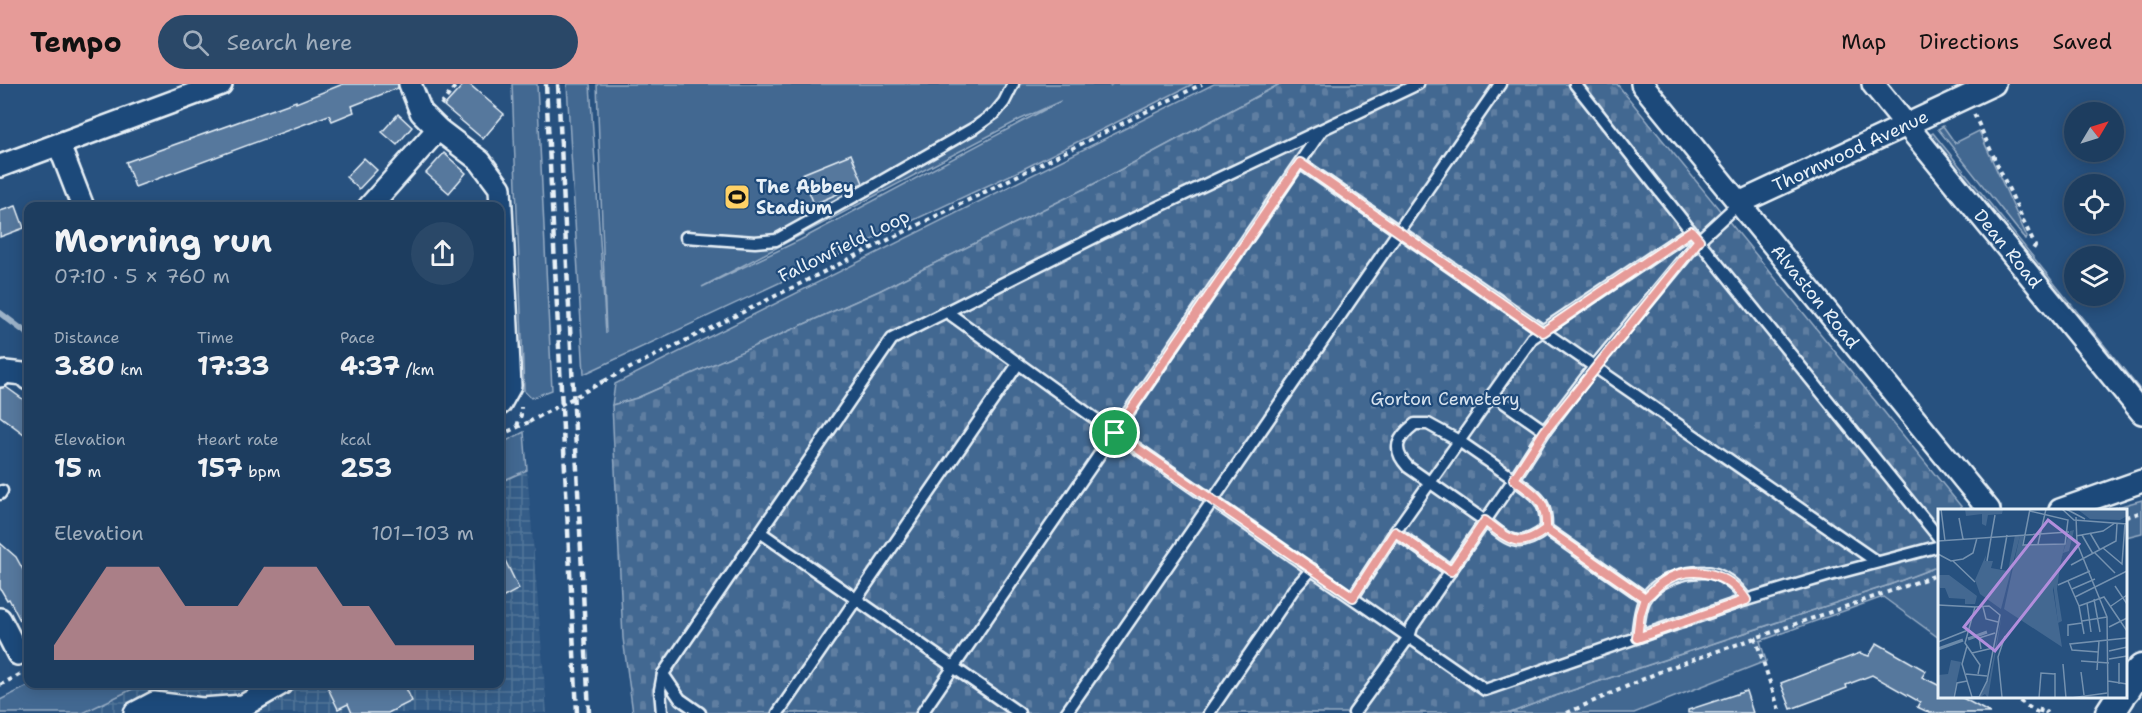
<!DOCTYPE html>
<html lang="en">
<head>
<meta charset="utf-8">
<style>
	:root { --surface:#1d3d5f; --page:#2a4868; --text:#f1f3f6; --muted:#a0aebd; --line:#3b5674; --accent:#e69b98 }
	body { margin:0; font-family:"Shantell Sans",sans-serif; background:var(--page); color:var(--text); height:100vh; display:flex; flex-direction:column; font-size:22px; white-space:nowrap }
	* { box-sizing:border-box; margin:0 }
	p { font-size:20px; color:var(--muted) }
	.icon { flex:none; width:33px; height:33px; fill:none; stroke:currentColor; stroke-width:2; stroke-linecap:round; stroke-linejoin:round }
	.map { position:relative; flex:1; overflow:hidden }
	.details { position:absolute; left:24px; top:118px; width:480px; height:486px; display:flex; flex-direction:column; background:var(--surface); border-radius:12px; box-shadow:0 3px 15px #0003,0 0 0 2px var(--line) }
	.details>* { flex:none }
	.needle { width:39px; rotate:52deg }
	.buttons { position:absolute; left:2064px; top:18px; display:grid; gap:12px }
	.buttons a { display:grid; place-items:center; width:60px; height:60px; border-radius:50%; background:var(--surface); box-shadow:0 3px 15px #0003,0 0 0 2px var(--line); font-size:30px }
	.pin { position:absolute; display:grid; place-items:center; width:51px; height:51px; color:#fff; margin:-26px; border:3px solid #fff; border-radius:50%; box-shadow:0 2px 6px #0007 }
	.round { display:grid; place-items:center; flex:none; width:63px; height:63px; border-radius:32px; background:var(--page) }
	.head { display:flex; align-items:center; justify-content:space-between; height:102px; padding:0 30px }
	h1 { font-size:33px; font-weight:700; line-height:45px }
	.figures { display:grid; grid-template-columns:repeat(3,1fr); gap:9px; height:102px; padding:6px 30px }
	.figures div { display:grid; align-content:center }
	.figures b { font-size:26px; font-weight:700 }
	.figures small { font-size:16px; font-weight:400 }
	.figures p { font-size:16px }
	.chart { height:168px; padding:12px 30px }
	.chart p { display:flex; justify-content:space-between }
	.chart svg { width:100%; height:108px; margin-top:6px; fill:var(--accent); opacity:.7 }
	header { display:flex; align-items:center; gap:36px; box-sizing:border-box; height:84px; padding:0 30px; background:var(--accent); color:#111 }
	header strong { font-size:28px }
	nav { display:flex; gap:33px; margin-inline-start:auto; font-size:21px }
	.search { width:420px; height:54px; background:var(--page); display:flex; align-items:center; gap:15px; box-sizing:border-box; padding:0 21px; border-radius:33px; color:var(--muted); font-size:22px }
	.map>svg:first-child { display:block }
	.industrial { fill:url(#industrial-grid) }
	.grass { fill:#436891; stroke:#96acc4; stroke-width:1.5; fill-rule:evenodd }
	.cemetery { fill:url(#cemetery-stones); stroke:#96acc4; stroke-width:1.5 }
	.lines { fill:none; stroke-linecap:round; stroke-linejoin:round }
	.stream { stroke:#9db3c9; stroke-width:6 }
	.building { fill:#57789d; stroke:#e8f1f8; stroke-width:1.5 }
	.lane-casing { stroke:#e8f1f8; stroke-width:15 }
	.street-casing { stroke:#e8f1f8; stroke-width:26 }
	.secondary-casing { stroke:#e8f1f8; stroke-width:33 }
	.path { stroke:#e8f1f8; stroke-width:4; stroke-dasharray:4.5 4.5; stroke-linecap:butt }
	.lane { stroke:#1f4a7a; stroke-width:10 }
	.street { stroke:#1f4a7a; stroke-width:21 }
	.secondary { stroke:#1f4a7a; stroke-width:28 }
	.rail { stroke:#e8f1f8; stroke-width:4.5; stroke-dasharray:9 4.5; stroke-linecap:butt }
	.path-bridge { stroke:#e8f1f8; stroke-width:4; stroke-dasharray:4.5 4.5; stroke-linecap:butt }
	.route-casing { stroke:#fff; stroke-width:12 }
	.route { stroke:#e69b98; stroke-width:8 }
	.labels { text-anchor:middle; dominant-baseline:central; stroke-width:4.5; stroke-linejoin:round; paint-order:stroke }
	.street-label { font-size:18px; fill:#e8f1f8; stroke:#1f4a7a }
	.poi-label { font-size:18px; font-weight:bold; fill:#e8f1f8; stroke:#1f4a7a; text-anchor:start }
	.park-label { font-size:18px; fill:#d8e3ee; stroke:#1f4a7a }
	.inset-river { fill:none; stroke:#6b8aaa; stroke-width:3 }
	.inset-road { fill:none; stroke:#7491af; stroke-width:1.5 }
	.view { fill:#b28edc; fill-opacity:0.15; stroke:#b28edc; stroke-width:3 }
	.inset-edge { fill:none; stroke:#e8f1f8; stroke-width:3 }
</style>
</head>
<body>
<header>
<strong>Tempo</strong>
<div class="search"><svg class="icon" aria-label="search" viewBox="0 0 24 24"><circle cx="10" cy="10" r="6"/><path d="M15 15l6 6"/></svg>Search here</div>
<nav><a>Map</a><a>Directions</a><a>Saved</a></nav>
</header>
<div class="map">
<svg width="2142" height="629" viewBox="0 0 2142 629">
	<defs>
		<pattern id="industrial-grid" width="8" height="8" patternUnits="userSpaceOnUse" patternTransform="scale(1.5)"><rect width="8" height="8" fill="#355d88"/><path d="M0 4h8M4 0v8" fill="none" stroke="#52759a"/></pattern>
		<pattern id="cemetery-stones" width="16" height="16" patternUnits="userSpaceOnUse" patternTransform="scale(1.5)"><rect width="16" height="16" fill="#436891"/><path d="M2 7V4a2 2 0 0 1 4 0v3zM10 15v-3a2 2 0 0 1 4 0v3z" fill="#5e7ea1"/></pattern>
	</defs>
	<rect width="100%" height="100%" fill="#27517f"/>
	<filter id="ink" filterUnits="userSpaceOnUse"><feTurbulence type="fractalNoise" baseFrequency=".0167" numOctaves="2"/><feDisplacementMap in="SourceGraphic" scale="12" xChannelSelector="R" yChannelSelector="G"/><feConvolveMatrix kernelMatrix="1 2 1 2 8 2 1 2 1" color-interpolation-filters="sRGB"/></filter>
	<g filter="url(#ink)">
		<polygon class="industrial" points="527,386 547,629 82,629 142,600 500,600 500,398"/>
		<g class="grass">
			<polygon points="512,0 537,0 552,306 531,314 524,307"/>
			<path d="M567,0H590L606,250L597,0H1109L1110,2L1113,0H1193L1021,86L584,290ZM1061,17L800,156L702,203L1019,36Z"/>
			<polygon points="1214,0 1280,0 1092,101 879,207 637,314 612,321 615,300"/>
			<polygon points="1943,42 1955,59 1979,47 2027,153 2025,155 1938,45"/>
			<polygon points="1933,49 2142,308 2142,317 1928,52"/>
			<polygon points="524,348 527,386 500,398 500,360"/>
			<polygon points="2142,416 2142,449 2126,453 2126,426 2107,426"/>
			<polygon points="1939,482 1939,554 1883,513 1760,557 1766,577 1634,629 1510,629 1549,614 1889,501"/>
			<polygon points="32,600 143,600 83,629 0,629 0,616"/>
		</g>
		<polygon class="cemetery" points="1280,0 1617,0 1964,426 1940,426 1939,482 1889,501 1549,614 1510,629 633,629 623,554 612,321 637,314 879,207 1092,101"/>
		<g class="lines">
			<polyline class="stream" points="0,229 28,250"/>
		</g>
		<g class="building">
			<polygon points="343,0 398,0 398,4 352,22 354,28 332,37 329,31 135,103 126,78 296,17 296,19"/>
			<polygon points="464,0 469,0 504,30 483,55 444,22"/>
			<polygon points="398,30 412,43 397,61 382,48"/>
			<polygon points="444,69 466,89 449,109 426,89"/>
			<polygon points="851,70 863,99 814,120 802,90"/>
			<polygon points="364,74 377,86 359,105 346,93"/>
			<polygon points="16,122 24,144 0,153 0,127"/>
			<polygon points="6,303 28,319 28,353 0,332 0,304"/>
			<polygon points="0,459 16,473 28,495 28,552 9,515 7,516 0,504"/>
			<polygon points="500,466 519,505 500,515"/>
			<polygon points="1877,559 1926,587 1922,593 1940,602 1940,612 1959,612 1990,629 1930,629 1917,623 1920,618 1872,591 1846,601 1847,604 1791,625 1781,599 1860,569 1869,572"/>
			<polygon points="326,600 404,600 412,617 388,629 352,629 348,620 338,625"/>
			<polygon points="1746,607 1753,629 1688,629 1688,626"/>
		</g>
		<g class="lines">
			<g class="lane-casing">
				<g id="lane">
					<polyline points="1575,0 1691,147 1940,455"/>
					<polyline points="1300,79 1877,478"/>
					<polyline points="686,153 755,158 776,156 873,102 974,44 995,29 1004,18 1013,0"/>
					<polyline points="947,228 1115,349 1485,606 1746,516 1830,491 1940,462"/>
					<polyline points="1492,310 1545,347"/>
					<path d="M1415,340H1428L1459,357L1514,395L1485,437L1408,383C1391,365 1397,354 1415,340Z"/>
					<polyline points="0,410 2,407"/>
					<polyline points="760,448 1019,629"/>
					<polyline points="1395,448 1451,487"/>
					<polyline points="1353,513 1395,448 1532,254 1691,147"/>
					<path d="M1645,514L1546,445C1547,415 1536,412 1514,395L1545,347L1594,283L1699,156L1739,119"/>
					<path d="M1637,553C1639,541 1639,528 1644,517C1654,497 1684,487 1705,488C1721,488 1738,503 1746,516"/>
					<polyline points="663,590 680,615 700,629"/>
					<polyline points="662,629 660,606 663,590 892,255 1101,150 1418,0"/>
					<polyline points="778,629 1018,280"/>
					<polyline points="922,629 1322,46"/>
					<polyline points="1066,629 1500,0"/>
					<polyline points="1209,629 1293,506 1312,485"/>
					<path d="M1354,629L1409,553L1412,543L1485,437C1510,457 1518,466 1546,445"/>
				</g>
			</g>
			<g class="street-casing">
				<g id="street">
					<polyline points="410,0 421,28 438,45 480,77 500,104 510,302 500,320"/>
					<path id="s1" d="M1642,0L1989,426"/>
					<path id="s2" d="M1873,0L2142,329"/>
					<polyline points="59,61 83,123"/>
					<polyline points="0,82 221,0"/>
					<path id="s3" d="M1739,119L1994,0"/>
					<polyline points="369,123 438,45"/>
					<polyline points="0,292 5,288 23,290 28,295"/>
					<polyline points="2060,426 2142,397"/>
					<polyline points="0,535 18,570"/>
					<polyline points="135,629 154,619 202,625 243,622 281,600"/>
				</g>
			</g>
			<g class="secondary-casing">
				<g id="secondary">
					<polyline points="2126,605 2133,594 2142,585"/>
					<polyline points="2110,629 2121,612"/>
				</g>
			</g>
			<g class="path">
				<polyline points="441,21 457,0"/>
				<polyline points="1974,30 2035,162 2033,165"/>
				<polyline points="604,297 1202,0"/>
				<polyline points="517,342 521,331 521,323"/>
				<polyline points="500,351 529,338"/>
				<polyline points="2126,433 2142,428"/>
				<polyline points="1755,553 1780,629"/>
				<polyline points="0,601 21,590"/>
				<polyline points="2012,612 2038,629"/>
				<polyline points="1567,629 1666,585 1940,490"/>
				<polyline points="2040,629 2041,625 2047,629"/>
			</g>
			<use href="#lane" class="lane"/>
			<use href="#street" class="street"/>
			<use href="#secondary" class="secondary"/>
			<g class="rail">
				<polyline points="546,0 577,629"/>
				<polyline points="558,0 589,629"/>
			</g>
			<polyline class="path-bridge" points="529,338 604,297"/>
		</g>
	</g>
	<g class="lines" filter="url(#ink)">
		<g class="route-casing">
			<path id="route" d="M1115,349L1353,513L1395,448L1451,487L1485,437C1510,456 1518,466 1546,445L1645,514C1651,509 1657,502 1663,498C1691,479 1729,489 1746,516L1637,554L1640,530L1645,514L1546,445C1547,415 1536,412 1514,395L1545,347L1699,156L1691,147L1543,248L1300,79L1115,349"/>
		</g>
		<use href="#route" class="route"/>
	</g>
	<defs>
		<g id="stadium-square" transform="scale(1.35)"><rect x="-9" y="-9" width="18" height="18" rx="4" fill="#ffd166" stroke="#1f4a7a"/><path d="M0-5a6.5 5 0 1 0 0 10a6.5 5 0 1 0 0-10ZM-3.5-1.8h7v3.6h-7Z" fill="#111"/></g>
	</defs>
	<g fill-rule="evenodd">
		<use href="#stadium-square" x="737" y="113"/>
	</g>
	<g class="labels">
		<g class="street-label">
			<text stroke="none"><textPath href="#s3" startOffset="123">Thornwood Avenue</textPath></text>
			<text transform="translate(844 162) rotate(-26)">Fallowfield Loop</text>
			<text stroke="none"><textPath href="#s2" startOffset="213">Dean Road</textPath></text>
			<text stroke="none"><textPath href="#s1" startOffset="274">Alvaston Road</textPath></text>
		</g>
		<g class="poi-label">
			<text x="756" y="103">The Abbey<tspan x="756" dy="21">Stadium</tspan></text>
		</g>
		<g class="park-label">
			<text x="1445" y="315">Gorton Cemetery</text>
		</g>
	</g>
	<g transform="translate(1938 425)">
		<rect width="189" height="189" fill="#27517f"/>
		<path d="M27,0H65L64,5L50,6L48,17L44,15V5L28,7ZM136,21L131,42L125,44L123,51L119,80L124,112L120,114L115,74L132,22ZM77,26L82,27L63,100L42,85L37,71L48,46L47,52H55L53,59L70,62ZM64,105L50,189L47,185L41,189L51,168L50,176Z" fill="#436891"/>
		<path d="M82,26H86L84,36H127L115,81L124,138L66,100Z" fill="#436891"/>
		<path d="M139,0H189V7L182,11L152,10ZM13,151L23,153L15,189H0V166L10,165Z" fill="#436891"/>
		<path d="M0,66H11L39,87L37,95H27V90L11,89L7,79H2Z" fill="#436891"/>
		<path class="inset-river" d="M30,130L49,123M0,140L25,131"/>
		<path class="inset-road" d="M3,0L7,32M124,0L136,11L189,15M128,0L147,10M92,2L130,11L127,35L85,36L92,0M138,8L139,34L169,108L170,189M21,9L25,30M152,24L162,41M144,26L155,45M138,27L165,22L177,14M0,32L131,23M100,35L108,0M165,39L184,55L187,14M157,44L177,64M0,45L13,52L25,50L35,44L39,29M15,52L37,73M49,52L57,6M133,56L178,32L179,15M63,60L69,26M130,72L141,97L146,125M120,76L152,62M177,77L189,95M134,80L157,70M137,88L189,62M156,90L162,123M149,94L153,123M0,96L37,98L27,134L42,156L40,165M141,97L166,88L189,122M173,97L189,86M45,98L48,110L60,113M144,112L169,108M171,118L189,109M130,127V116L144,114M0,133L30,121M29,137L24,155L34,188H41L49,172L62,106L51,97L37,98M43,140L41,129L57,124M171,142L189,138M160,143L134,141L132,135L189,129M34,144L55,139M171,150L189,147M143,152L171,154M125,155L128,189M159,161L161,132M143,163L146,186M28,165L49,167M170,172L189,175M181,175V154M64,188L60,148L67,127M16,189L19,174L29,172M101,189L103,164L117,165M117,189V164M133,189L169,184"/>
		<path class="view" d="M110,11L141,35L57,142L26,118Z"/>
		<rect width="189" height="189" class="inset-edge"/>
	</g>
</svg>
<div class="buttons">
<a><svg class="needle" viewBox="-14 -14 28 28"><path d="M0-13l5 13h-10z" fill="#e53935"/><path d="M0 13l5-13h-10z" fill="#a0aebd"/></svg></a>
<a><svg class="icon" aria-label="locate" viewBox="0 0 24 24"><circle cx="12" cy="12" r="6"/><path d="M12 2v4M12 18v4M2 12h4M18 12h4"/></svg></a>
<a><svg class="icon" aria-label="layers" viewBox="0 0 24 24"><path d="M12 4l9 5-9 5-9-5zM3 14l9 5 9-5"/></svg></a>
</div>
<div class="pin" style="left:1115px;top:349px;background:#1e9e55"><svg class="icon" aria-label="arrive" viewBox="0 0 24 24"><path d="M6 21V4h12l-3 4 3 4H6"/></svg></div>
<section class="details">
<div class="head"><div><h1>Morning run</h1><p>07:10 · 5 × 760 m</p></div><a class="round"><svg class="icon" aria-label="share" viewBox="0 0 24 24"><path d="M12 15V3M7 8l5-5 5 5M5 13v7h14v-7"/></svg></a></div>
<div class="figures">
<div><p>Distance</p><b>3.80<small> km</small></b></div>
<div><p>Time</p><b>17:33</b></div>
<div><p>Pace</p><b>4:37<small> /km</small></b></div>
</div>
<div class="figures">
<div><p>Elevation</p><b>15<small> m</small></b></div>
<div><p>Heart rate</p><b>157<small> bpm</small></b></div>
<div><p>kcal</p><b>253</b></div>
</div>
<div class="chart"><p><span>Elevation</span>101–103 m</p>
<svg viewBox="0 0 160 44" preserveAspectRatio="none"><path d="M0 44V38L10 22L20 6L30 6L40 6L50 22L60 22L70 22L80 6L90 6L100 6L110 22L120 22L130 38L140 38L150 38L160 38V44z"/></svg>
</div>
</section>
</div>
</body>
</html>
